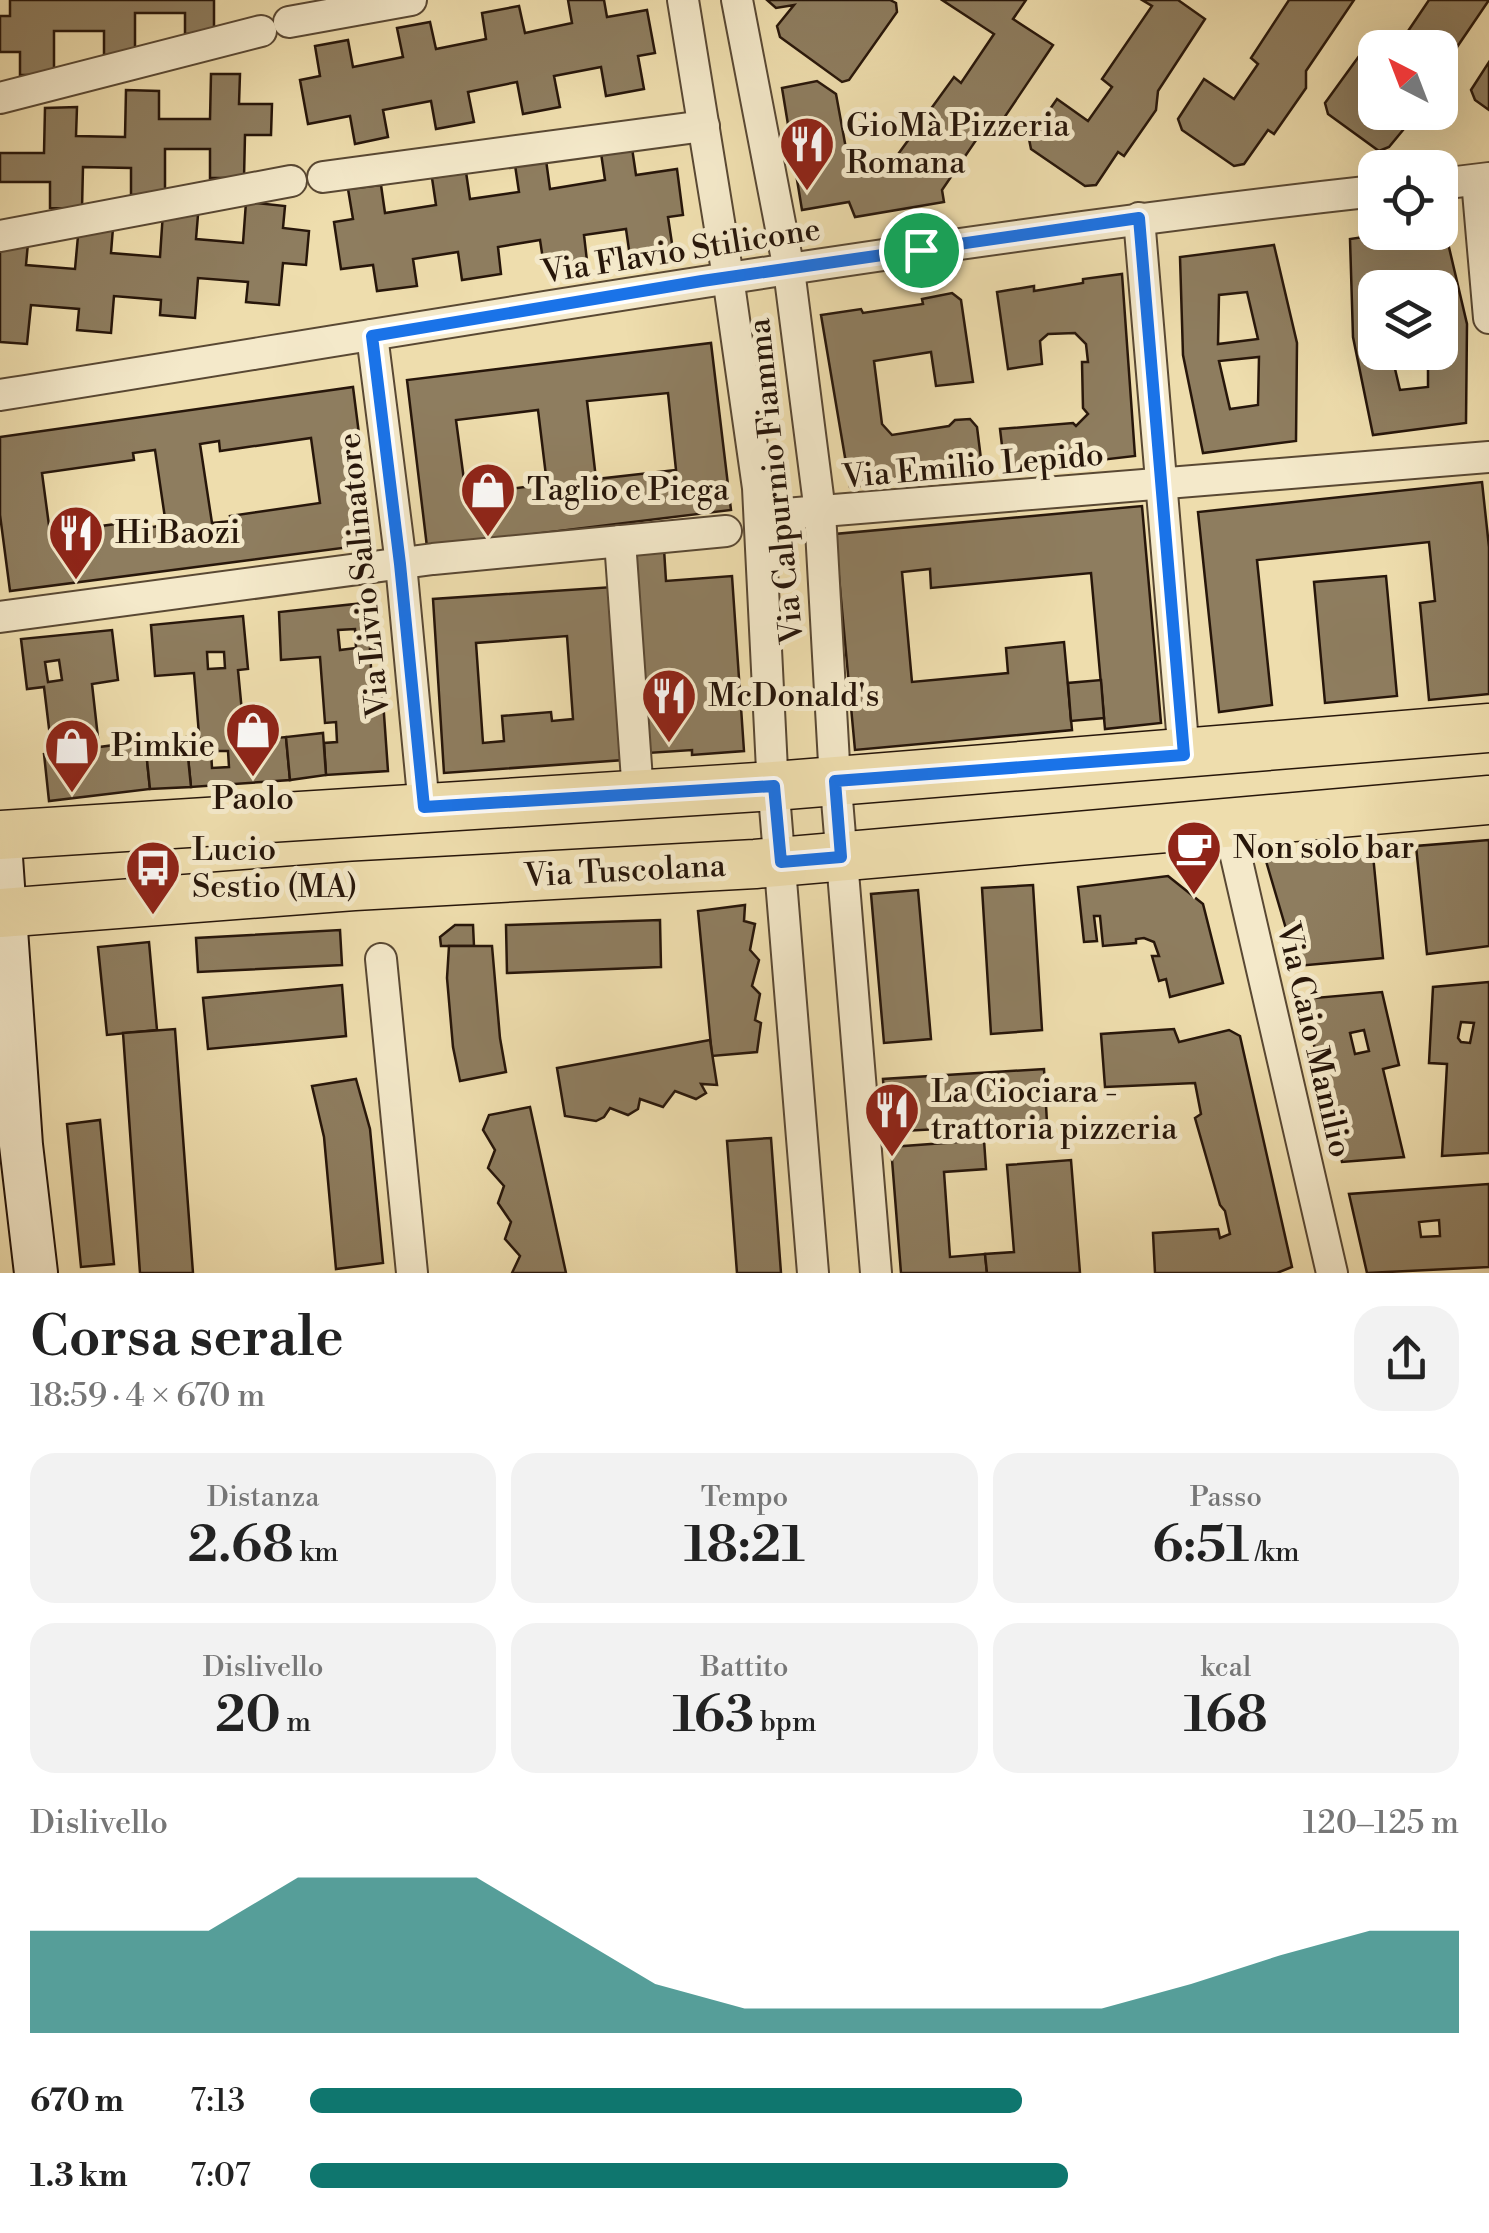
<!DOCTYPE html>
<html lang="it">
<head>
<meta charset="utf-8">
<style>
	:root { --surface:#fff; --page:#f2f2f2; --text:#222; --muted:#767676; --accent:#0f766e }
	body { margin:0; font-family:"Libre Bodoni",serif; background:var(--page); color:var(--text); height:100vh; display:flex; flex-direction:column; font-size:38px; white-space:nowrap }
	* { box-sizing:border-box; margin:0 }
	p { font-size:32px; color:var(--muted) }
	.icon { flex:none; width:55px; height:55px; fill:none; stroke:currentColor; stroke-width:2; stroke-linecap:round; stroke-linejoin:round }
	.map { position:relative; height:1273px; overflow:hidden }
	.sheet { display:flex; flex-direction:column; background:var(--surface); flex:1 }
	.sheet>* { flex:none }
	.needle { width:65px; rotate:318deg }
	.controls { position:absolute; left:1358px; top:30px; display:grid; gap:20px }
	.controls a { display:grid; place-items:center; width:100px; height:100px; border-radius:20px; background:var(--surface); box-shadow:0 10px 40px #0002; font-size:50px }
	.pin { position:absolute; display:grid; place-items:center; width:85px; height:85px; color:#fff; margin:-42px; border:5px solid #fff; border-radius:50%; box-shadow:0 2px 10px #0007 }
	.round { display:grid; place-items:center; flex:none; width:105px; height:105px; border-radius:30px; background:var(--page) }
	.headline { display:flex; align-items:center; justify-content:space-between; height:170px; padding:0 30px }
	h1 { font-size:55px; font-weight:600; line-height:75px }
	.metrics { display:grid; grid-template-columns:repeat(3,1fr); gap:15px; height:170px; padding:10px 30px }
	.metrics div { display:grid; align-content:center; border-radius:25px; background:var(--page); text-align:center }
	.metrics b { font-size:50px; font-weight:600 }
	.metrics small { font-size:28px; font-weight:400 }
	.metrics p { font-size:28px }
	.chart { height:280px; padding:20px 30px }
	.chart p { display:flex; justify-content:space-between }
	.chart svg { width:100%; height:180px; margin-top:10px; fill:var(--accent); opacity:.7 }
	ul { padding:0 30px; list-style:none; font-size:32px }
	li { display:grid; grid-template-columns:160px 120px 1fr; align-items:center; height:75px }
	li i { height:25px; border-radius:12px; background:var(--accent) }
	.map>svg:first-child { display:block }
	.building { fill:#8e7d5f; stroke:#27160a; stroke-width:2.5; fill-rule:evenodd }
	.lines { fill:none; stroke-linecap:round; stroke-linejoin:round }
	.street-casing { stroke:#594833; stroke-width:34 }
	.secondary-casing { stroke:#27160a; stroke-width:46 }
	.primary-casing { stroke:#27160a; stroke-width:51 }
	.street { stroke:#f4e9ca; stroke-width:30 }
	.secondary { stroke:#f4e9ca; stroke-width:42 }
	.primary { stroke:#eeddad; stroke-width:48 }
	.route-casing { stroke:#fff; stroke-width:20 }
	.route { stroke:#1a73e8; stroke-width:12 }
	.labels { text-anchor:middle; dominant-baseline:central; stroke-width:10; stroke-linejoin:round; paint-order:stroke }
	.poi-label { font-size:32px; fill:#27160a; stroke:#f4e9ca; text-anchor:start }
	.street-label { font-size:32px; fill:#27160a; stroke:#f4e9ca }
</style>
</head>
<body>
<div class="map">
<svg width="1489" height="1273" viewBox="0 0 1489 1273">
	<rect width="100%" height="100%" fill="#eeddad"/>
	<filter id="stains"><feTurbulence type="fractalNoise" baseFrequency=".002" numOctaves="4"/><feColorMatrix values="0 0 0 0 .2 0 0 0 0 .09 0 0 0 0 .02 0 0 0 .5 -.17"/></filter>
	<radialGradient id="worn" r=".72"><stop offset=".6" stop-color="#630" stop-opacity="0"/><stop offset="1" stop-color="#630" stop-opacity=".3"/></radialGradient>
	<g class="building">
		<polygon points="10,0 214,0 214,34 185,34 185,13 135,13 135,55 104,55 104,31 54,31 54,75 20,75 20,52 0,52 0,16 10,16"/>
		<polygon points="568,0 604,0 607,17 647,10 655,53 638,56 644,89 606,96 601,67 554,76 560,107 523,114 517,82 468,92 474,122 436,129 431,101 383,110 388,137 355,144 350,116 308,124 300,80 320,76 315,46 348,40 353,67 403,57 397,28 430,22 436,49 486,39 482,13 519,6 525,33 572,23"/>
		<polygon points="767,0 890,0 896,3 897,12 849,80 842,82 780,37 777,26 794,5 776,8"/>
		<polygon points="942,0 1026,0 1013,19 1053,45 1004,118 987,124 942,190 944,202 855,217 849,202 802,210 782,88 817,81 836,94 849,165 896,157 954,77 961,83 994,34"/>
		<polygon points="1142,0 1178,0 1205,19 1158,91 1156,110 1124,156 1118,152 1096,185 1085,186 1031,149 1029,139 1057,99 1088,121 1112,87 1102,79 1152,6"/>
		<polygon points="1289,0 1354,0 1306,71 1306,88 1274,134 1268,130 1244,164 1234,166 1182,130 1178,119 1204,79 1234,99 1258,64 1251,58"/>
		<polygon points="1429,0 1489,0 1453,53 1452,73 1440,89 1440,48 1407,48 1400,43"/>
		<polygon points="1362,52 1375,61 1375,112 1424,112 1418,120 1413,118 1389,147 1379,151 1328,114 1325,103"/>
		<polygon points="1489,62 1489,110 1475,100 1471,90"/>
		<polygon points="211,74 240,74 239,104 272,104 271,135 245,135 244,178 210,178 210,149 165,149 165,195 131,195 131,168 83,167 82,209 50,208 50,182 0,182 0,153 44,153 45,108 77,107 76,136 125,137 126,90 159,91 159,119 210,119"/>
		<polygon points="632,148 636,175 677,169 683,215 668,217 673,250 630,257 626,229 584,235 587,261 544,266 540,240 498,247 501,274 462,280 458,252 413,259 417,286 377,291 373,265 341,269 334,222 353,219 348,189 381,185 385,213 436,205 432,178 466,172 470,199 519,192 515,165 546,160 550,189 605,180 601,153"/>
		<polygon points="246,202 285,206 283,228 309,231 306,265 283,263 279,305 246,302 248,282 198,278 195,318 160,315 161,300 114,296 111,333 77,330 79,309 31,305 27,344 0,342 0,241 28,243 26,265 75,269 79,225 113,228 111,253 160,257 163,212 198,215 196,239 243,243"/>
		<path d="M1444,226L1467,324L1466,423L1373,435L1353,337L1350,239L1397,232H1440V227ZM1417,273L1420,288H1440V352H1428V387L1400,390L1391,352H1375V288H1388L1389,276Z"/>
		<path d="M1274,245L1297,343L1296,441L1203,453L1183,355L1180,257ZM1247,292L1258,339L1218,344L1219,295ZM1259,357L1258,405L1230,409L1219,361Z"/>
		<polygon points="1122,274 1135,456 1005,471 1000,429 1073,423 1076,426 1088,414 1083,408 1082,362 1088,362 1086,344 1075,333 1048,334 1040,341 1042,364 1008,369 997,292 1034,286 1034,291 1083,283 1083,279"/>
		<polygon points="952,293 961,300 973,382 936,386 931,352 874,361 882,424 892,435 949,426 955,420 970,419 977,427 983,475 850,487 821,315 861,309 863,313 923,304 922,299"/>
		<path d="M711,343L731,510L427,547L407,380ZM668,393L676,470L596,479L587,401ZM538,410L547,484L466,495L456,420Z"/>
		<path d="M353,387L373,544L10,591L0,515V437ZM311,438L320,503L230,516L231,521L212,523L200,444L219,441L220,451ZM155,450L166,525L146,528L145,520L50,533L42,473L134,460L133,453Z"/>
		<polygon points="1482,482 1489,547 1489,694 1429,700 1420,603 1435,601 1429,542 1257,560 1272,705 1219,712 1198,512"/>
		<polygon points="1142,506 1161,723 1105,729 1091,573 931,588 930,569 902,572 912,682 1008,673 1006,648 1064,642 1072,730 855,750 835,534"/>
		<polygon points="664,549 666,581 732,576 744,751 692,755 692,750 648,753 633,551"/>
		<polygon points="1386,576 1397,696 1325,703 1314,582"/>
		<path d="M613,587L624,760L444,773L433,599ZM567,636L573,719L552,721L551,712L502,716L504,741L483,743L476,643Z"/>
		<path d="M374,602L378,649H370L372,687L382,686L388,771L326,775L324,743L337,742L336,722L325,723L320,657L281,660L279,612ZM355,629L356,648L340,650L338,630Z"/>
		<path d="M243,616L248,669L238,670L244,733L255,732V740L286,737L290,780L191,787L187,748L200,747L194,673L155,676L151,625ZM207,652H224L225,668L208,669ZM211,751H228L229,767L212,768Z"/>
		<path d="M112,630L118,680L92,684L99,747L145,741L150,789L49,801L44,754L52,753L44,687L27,689L21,639ZM59,660L62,680L48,682L45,662ZM74,754L76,773L62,775L60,756Z"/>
		<polygon points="1101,680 1104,718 1071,721 1068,683"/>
		<polygon points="323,733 326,775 290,780 286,737"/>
		<polygon points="186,737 191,787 150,789 145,741"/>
		<polygon points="1489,840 1489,946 1427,954 1416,846"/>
		<polygon points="1373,855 1383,958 1297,966 1266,861"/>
		<polygon points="1168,876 1203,904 1223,983 1170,997 1166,979 1159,981 1152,956 1159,956 1154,942 1144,938 1136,939 1136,943 1103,946 1100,916 1094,916 1097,941 1084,942 1078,887"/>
		<polygon points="1033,885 1042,1030 991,1034 982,888"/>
		<polygon points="918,890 931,1039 884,1043 871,894"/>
		<polygon points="745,905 744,921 755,924 750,950 759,960 752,986 760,994 755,1020 761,1023 757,1052 712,1056 698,911"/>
		<polygon points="660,920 661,967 507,973 506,925"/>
		<polygon points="455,925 473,925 474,946 441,946 440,937"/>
		<polygon points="340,930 342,965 198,972 196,938"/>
		<polygon points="149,942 157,1030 107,1035 98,947"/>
		<polygon points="449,946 492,946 500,1038 506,1072 460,1081 453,1047 447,978"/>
		<path d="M1489,982V1153L1442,1156L1447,1064L1429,1063L1433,987ZM1461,1022L1474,1023L1470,1043L1461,1042L1458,1038Z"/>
		<polygon points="342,985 346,1036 208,1049 203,998"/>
		<path d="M1382,992L1399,1065L1383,1069L1404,1157L1342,1162L1303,999ZM1364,1030L1369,1051L1355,1054L1350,1033Z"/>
		<polygon points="175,1029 193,1273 140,1273 123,1033"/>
		<polygon points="1174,1029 1179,1042 1229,1030 1240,1036 1292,1267 1277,1273 1155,1273 1153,1233 1218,1229 1220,1238 1230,1234 1225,1211 1220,1205 1195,1118 1201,1114 1195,1083 1105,1087 1101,1034"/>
		<polygon points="710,1040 717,1085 701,1084 706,1093 696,1099 675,1091 663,1107 640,1099 638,1109 628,1115 610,1108 604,1117 596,1121 565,1116 557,1068"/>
		<polygon points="1044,1069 1047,1123 886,1132 883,1079"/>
		<polygon points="356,1079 370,1129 383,1263 336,1269 324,1137 312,1086"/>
		<polygon points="530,1107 566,1273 512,1273 520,1256 505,1239 511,1222 498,1203 504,1186 488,1168 495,1150 483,1130 489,1115"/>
		<polygon points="100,1120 114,1264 81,1267 67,1124"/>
		<polygon points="771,1138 781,1273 737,1273 727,1141"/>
		<polygon points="984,1140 986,1169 944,1172 950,1257 985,1254 987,1273 901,1273 891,1147"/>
		<polygon points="1071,1160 1080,1273 987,1273 985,1254 1014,1252 1007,1165"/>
		<path d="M1489,1184V1267L1367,1273L1349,1194ZM1439,1220L1440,1236L1421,1237L1419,1222Z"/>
	</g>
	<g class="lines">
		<g class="street-casing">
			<g id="street">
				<polyline points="683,0 728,277 758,488 772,770 813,1273"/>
				<polyline points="737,0 789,270 820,512 834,763 876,1273"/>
				<polyline points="289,22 411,0"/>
				<polyline points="0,98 261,31"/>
				<polyline points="323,177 704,126"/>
				<polyline points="1477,180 1489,318"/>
				<polyline points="1440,184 1489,178"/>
				<polyline points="1139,218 1184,755"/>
				<polyline points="0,236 291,181"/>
				<polyline points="372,335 401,564 424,807"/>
				<path d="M0,395C457,322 914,242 1375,191"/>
				<polyline points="760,516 1489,457"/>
				<polyline points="620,541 638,794"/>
				<polyline points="0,617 433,559 726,531"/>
				<polyline points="1228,822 1332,1273"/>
				<polyline points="381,959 412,1273"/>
			</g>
		</g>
		<g class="secondary-casing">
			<polyline id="secondary" points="0,843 21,1145 36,1273"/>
		</g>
		<g class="primary-casing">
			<g id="primary">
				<polyline points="0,835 774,786 1489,728"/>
				<polyline points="0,913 354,886 755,864 1489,800"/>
			</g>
		</g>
		<use href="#street" class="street"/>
		<use href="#secondary" class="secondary"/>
		<use href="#primary" class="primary"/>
	</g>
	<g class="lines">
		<g class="route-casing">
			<polygon id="route" points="1139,218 1184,755 835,781 841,857 781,862 774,786 424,807 400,564 372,336 702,281"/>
		</g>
		<use href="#route" class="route"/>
	</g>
	<defs>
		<g id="restaurant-pin" transform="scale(2.875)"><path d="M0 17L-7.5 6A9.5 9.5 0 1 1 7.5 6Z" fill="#8f2418" stroke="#f4e9ca"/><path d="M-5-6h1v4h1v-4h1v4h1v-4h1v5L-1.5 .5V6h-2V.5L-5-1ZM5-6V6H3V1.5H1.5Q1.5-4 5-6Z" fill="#fff"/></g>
		<g id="shop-pin" transform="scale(2.875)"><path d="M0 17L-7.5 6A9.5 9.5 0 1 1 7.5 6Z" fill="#8f2418" stroke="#f4e9ca"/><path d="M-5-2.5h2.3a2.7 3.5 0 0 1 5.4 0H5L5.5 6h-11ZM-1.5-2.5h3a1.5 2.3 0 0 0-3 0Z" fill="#fff"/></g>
		<g id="cafe-pin" transform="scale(2.875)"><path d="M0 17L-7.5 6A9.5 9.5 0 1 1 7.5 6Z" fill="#8f2418" stroke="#f4e9ca"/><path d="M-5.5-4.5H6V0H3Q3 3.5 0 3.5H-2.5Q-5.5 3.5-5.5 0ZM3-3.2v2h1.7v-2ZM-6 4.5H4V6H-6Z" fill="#fff"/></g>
		<g id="bus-pin" transform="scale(2.875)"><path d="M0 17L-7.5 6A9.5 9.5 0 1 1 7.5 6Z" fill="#8f2418" stroke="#f4e9ca"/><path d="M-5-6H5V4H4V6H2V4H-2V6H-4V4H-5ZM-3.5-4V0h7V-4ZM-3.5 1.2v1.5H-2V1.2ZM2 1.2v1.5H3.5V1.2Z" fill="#fff"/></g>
	</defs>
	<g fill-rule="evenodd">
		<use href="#restaurant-pin" x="807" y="144"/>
		<use href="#shop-pin" x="488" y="490"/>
		<use href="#restaurant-pin" x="76" y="533"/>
		<use href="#restaurant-pin" x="669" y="696"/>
		<use href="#shop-pin" x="253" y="730"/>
		<use href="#shop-pin" x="72" y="746"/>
		<use href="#cafe-pin" x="1194" y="848"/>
		<use href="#bus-pin" x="153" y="868"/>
		<use href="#restaurant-pin" x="892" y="1110"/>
	</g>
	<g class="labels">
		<g class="poi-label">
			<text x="846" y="126">GioMà Pizzeria<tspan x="846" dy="37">Romana</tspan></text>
			<text x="527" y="490">Taglio e Piega</text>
			<text x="115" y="533">Hi Baozi</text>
			<text x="708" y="696">McDonald's</text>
			<text x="111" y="746">Pimkie</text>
			<text x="253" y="799" text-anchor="middle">Paolo</text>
			<text x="1233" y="848">Non solo bar</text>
			<text x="192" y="850">Lucio<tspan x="192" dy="37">Sestio (MA)</tspan></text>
			<text x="931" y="1092">La Ciociara -<tspan x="931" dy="37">trattoria pizzeria</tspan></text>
		</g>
		<g class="street-label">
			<text transform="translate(681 251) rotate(-9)">Via Flavio Stilicone</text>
			<text transform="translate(973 466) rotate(-5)">Via Emilio Lepido</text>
			<text transform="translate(776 481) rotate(-96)">Via Calpurnio Fiamma</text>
			<text transform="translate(364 575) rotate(-96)">Via Livio Salinatore</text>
			<text transform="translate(625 871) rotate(-3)">Via Tuscolana</text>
			<text transform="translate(1314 1040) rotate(77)">Via Caio Manilio</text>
		</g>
	</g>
	<rect width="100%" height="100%" filter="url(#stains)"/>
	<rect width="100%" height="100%" fill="url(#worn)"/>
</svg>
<div class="controls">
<a><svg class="needle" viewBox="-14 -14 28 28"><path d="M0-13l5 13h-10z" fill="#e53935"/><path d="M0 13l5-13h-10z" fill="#767676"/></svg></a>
<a><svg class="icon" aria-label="locate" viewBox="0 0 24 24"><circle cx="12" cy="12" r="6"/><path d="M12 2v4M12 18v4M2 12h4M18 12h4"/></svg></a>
<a><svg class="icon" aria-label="layers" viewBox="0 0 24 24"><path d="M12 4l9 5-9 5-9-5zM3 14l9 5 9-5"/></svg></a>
</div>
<div class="pin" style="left:921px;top:250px;background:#1e9e55"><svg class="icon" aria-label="arrive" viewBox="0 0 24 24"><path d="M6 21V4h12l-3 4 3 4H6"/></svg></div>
</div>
<section class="sheet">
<div class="headline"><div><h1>Corsa serale</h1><p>18:59 · 4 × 670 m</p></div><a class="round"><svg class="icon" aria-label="share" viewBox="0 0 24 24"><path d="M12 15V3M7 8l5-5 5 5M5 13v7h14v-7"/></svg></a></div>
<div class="metrics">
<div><p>Distanza</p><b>2.68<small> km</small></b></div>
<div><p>Tempo</p><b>18:21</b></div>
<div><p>Passo</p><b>6:51<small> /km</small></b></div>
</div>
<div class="metrics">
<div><p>Dislivello</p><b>20<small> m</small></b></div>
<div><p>Battito</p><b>163<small> bpm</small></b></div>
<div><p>kcal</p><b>168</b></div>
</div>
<div class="chart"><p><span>Dislivello</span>120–125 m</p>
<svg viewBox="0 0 160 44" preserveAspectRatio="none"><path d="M0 44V19L10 19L20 19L30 6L40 6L50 6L60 19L70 32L80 38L90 38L100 38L110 38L120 38L130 32L140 25L150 19L160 19V44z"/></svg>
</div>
<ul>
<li><b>670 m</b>7:13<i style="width:62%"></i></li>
<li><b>1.3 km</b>7:07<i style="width:66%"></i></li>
</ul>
</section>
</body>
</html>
